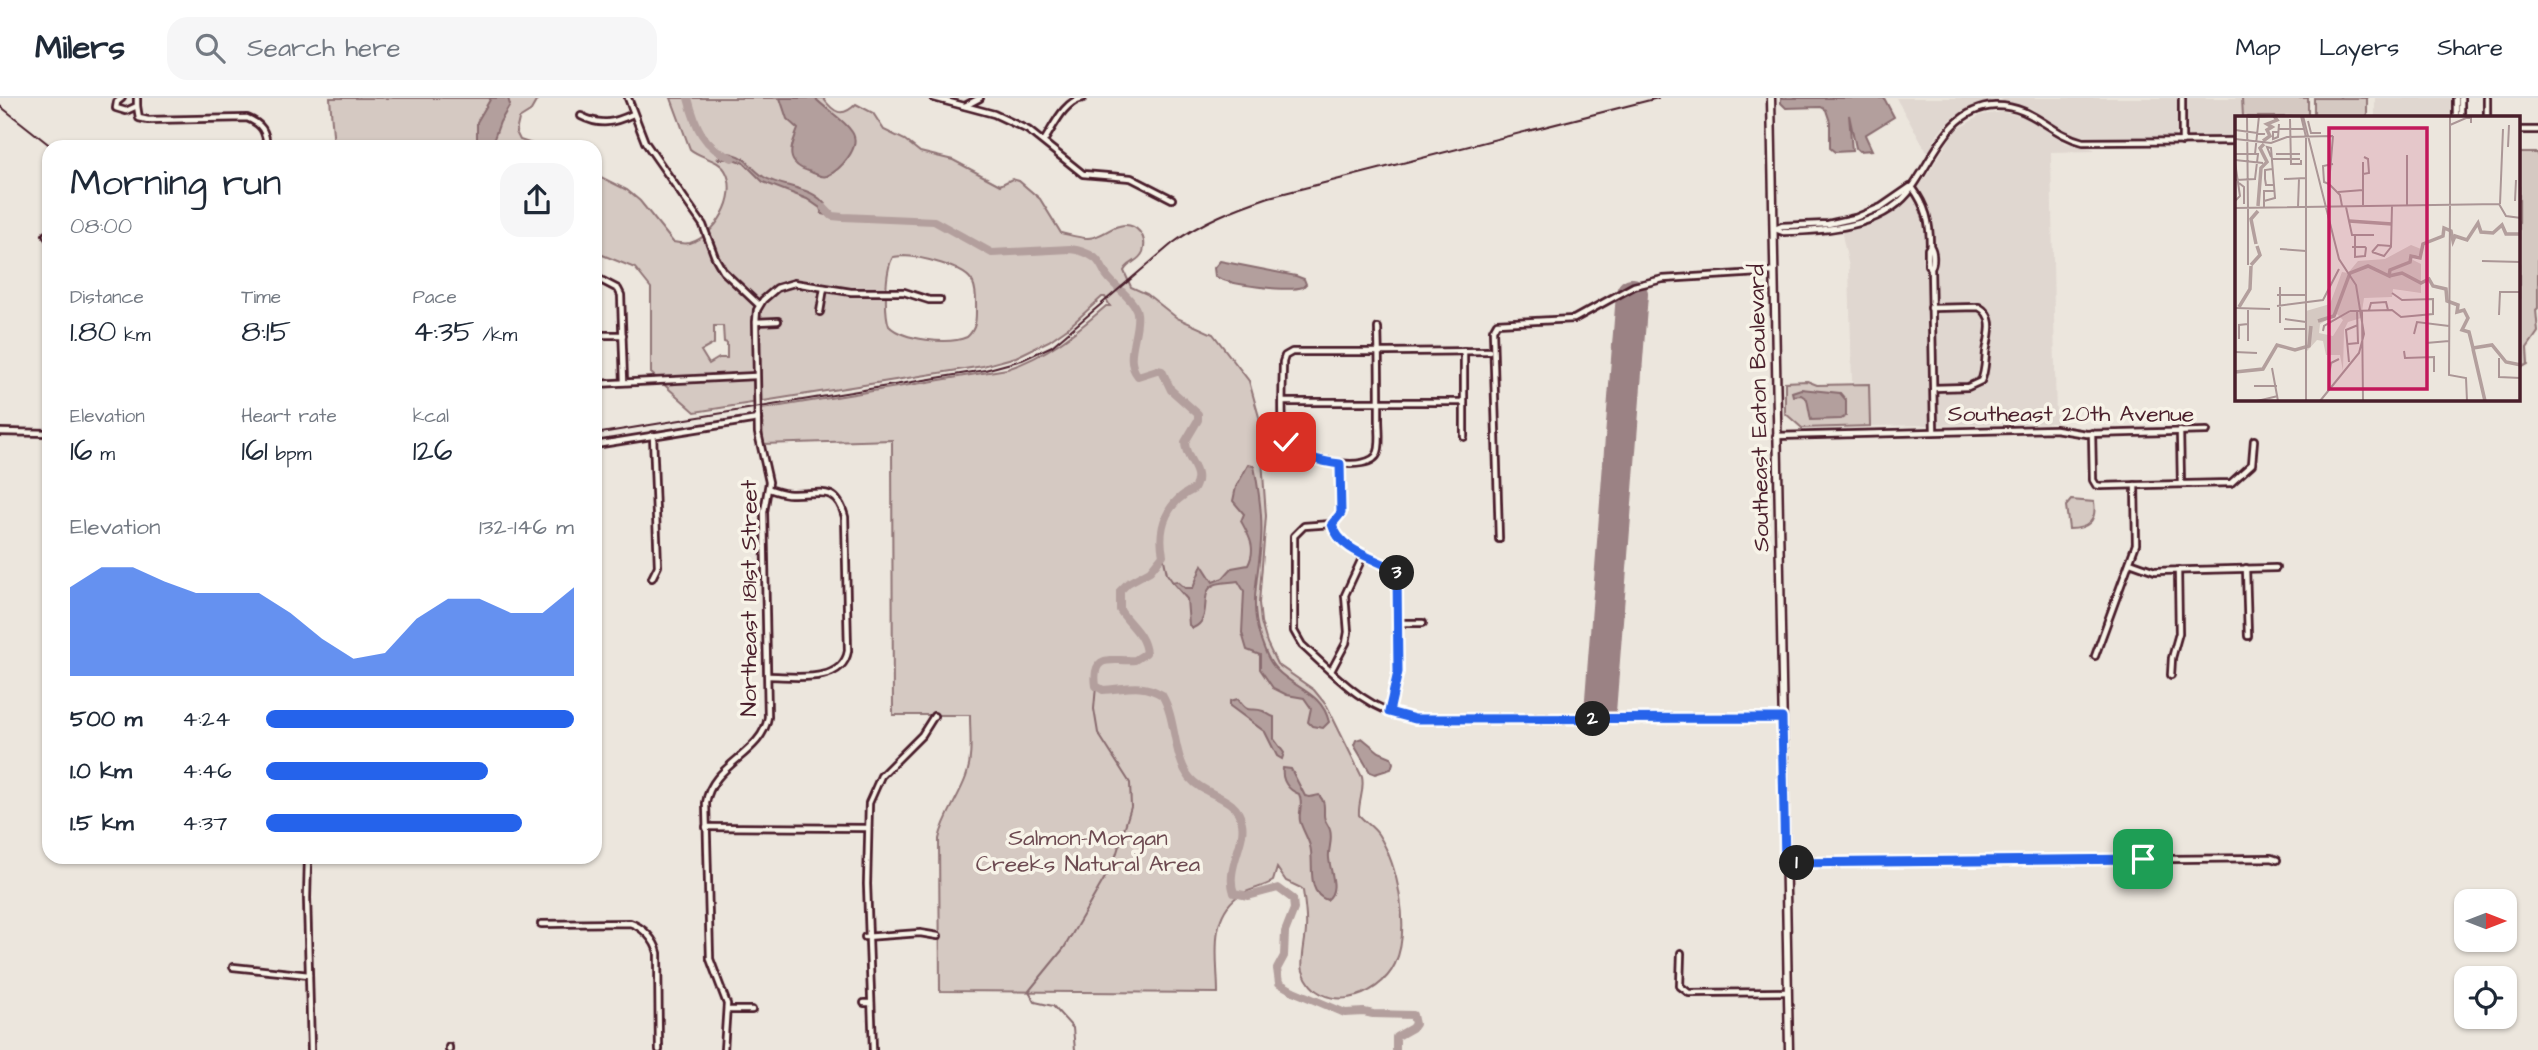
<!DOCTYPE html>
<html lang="en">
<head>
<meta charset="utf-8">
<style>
	:root { --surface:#fff; --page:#f6f6f7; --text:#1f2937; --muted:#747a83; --line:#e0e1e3; --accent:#2563eb }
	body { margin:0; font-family:"Architects Daughter",sans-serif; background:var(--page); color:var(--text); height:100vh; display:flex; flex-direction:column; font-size:26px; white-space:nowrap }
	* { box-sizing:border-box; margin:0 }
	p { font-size:23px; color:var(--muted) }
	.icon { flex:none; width:38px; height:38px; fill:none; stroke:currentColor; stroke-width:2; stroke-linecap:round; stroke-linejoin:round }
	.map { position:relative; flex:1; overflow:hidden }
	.drawer { position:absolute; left:42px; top:42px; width:560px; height:724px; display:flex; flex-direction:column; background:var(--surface); border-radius:21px; box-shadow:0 2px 5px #0004 }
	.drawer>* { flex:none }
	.needle { width:46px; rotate:90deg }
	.controls { position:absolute; left:2454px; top:791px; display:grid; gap:14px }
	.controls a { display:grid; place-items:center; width:63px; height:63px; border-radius:14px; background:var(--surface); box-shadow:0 2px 5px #0004; font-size:35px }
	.pin { position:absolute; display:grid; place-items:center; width:60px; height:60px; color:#fff; margin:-30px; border-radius:14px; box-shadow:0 4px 10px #0006 }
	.km { position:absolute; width:35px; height:35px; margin:-18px; border-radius:50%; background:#222; color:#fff; font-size:19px; line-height:35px; text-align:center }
	.round { display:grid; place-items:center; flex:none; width:74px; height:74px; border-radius:21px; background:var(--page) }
	.head { display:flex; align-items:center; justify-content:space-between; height:119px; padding:0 28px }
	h1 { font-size:38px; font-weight:600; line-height:52px }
	.figures { display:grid; grid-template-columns:repeat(3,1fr); gap:10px; height:119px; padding:7px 28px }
	.figures div { display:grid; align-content:center }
	.figures b { font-size:30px; font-weight:600 }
	.figures small { font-size:19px; font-weight:400 }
	.figures p { font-size:19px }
	.chart { height:196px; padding:14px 28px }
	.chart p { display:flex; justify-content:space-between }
	.chart svg { width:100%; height:126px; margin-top:7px; fill:var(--accent); opacity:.7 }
	ul { padding:0 28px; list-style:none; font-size:23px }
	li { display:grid; grid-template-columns:112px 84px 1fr; align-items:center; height:52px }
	li i { height:18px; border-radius:9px; background:var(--accent) }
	header { display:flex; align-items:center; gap:42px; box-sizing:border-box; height:98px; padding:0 35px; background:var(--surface); border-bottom:2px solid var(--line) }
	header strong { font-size:33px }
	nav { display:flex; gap:38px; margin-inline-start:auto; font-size:24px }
	.search { width:490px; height:63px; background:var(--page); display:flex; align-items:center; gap:18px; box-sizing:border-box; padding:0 24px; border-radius:21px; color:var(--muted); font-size:26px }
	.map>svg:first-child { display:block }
	.built { fill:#e0d7d0 }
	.green { fill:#d5c9c2; stroke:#907476; stroke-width:2; fill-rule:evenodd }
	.water { fill:#b39f9d; stroke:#896c6f; stroke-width:2 }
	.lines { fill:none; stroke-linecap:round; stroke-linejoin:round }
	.stream { stroke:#896c6f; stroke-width:2 }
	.river { stroke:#b39f9d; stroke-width:8 }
	.runway { stroke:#9b8284; stroke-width:32 }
	.minor-casing { stroke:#4a1f2b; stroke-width:10 }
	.major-casing { stroke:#4a1f2b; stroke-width:11 }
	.minor { stroke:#f7f3e8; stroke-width:4.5 }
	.major { stroke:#f7f3e8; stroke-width:6 }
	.rail { stroke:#4a1f2b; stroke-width:2 }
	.route-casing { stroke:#fff; stroke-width:14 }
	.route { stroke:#2563eb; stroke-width:9 }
	.labels { text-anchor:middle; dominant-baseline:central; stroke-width:7; stroke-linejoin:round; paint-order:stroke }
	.street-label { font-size:23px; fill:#4a1f2b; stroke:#f7f3e8 }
	.park-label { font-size:23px; fill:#6d4a51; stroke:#f7f3e8 }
	.inset-river { fill:none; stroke:#b39f9d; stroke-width:3.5 }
	.inset-road { fill:none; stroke:#ab9696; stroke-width:2 }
	.view { fill:#c2185b; fill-opacity:0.15; stroke:#c2185b; stroke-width:3.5 }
	.inset-edge { fill:none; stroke:#4a1f2b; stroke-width:3.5 }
</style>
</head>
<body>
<header>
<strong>Milers</strong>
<div class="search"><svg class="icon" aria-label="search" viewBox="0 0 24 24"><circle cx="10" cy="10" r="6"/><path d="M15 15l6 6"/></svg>Search here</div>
<nav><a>Map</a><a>Layers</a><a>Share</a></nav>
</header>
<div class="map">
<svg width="2538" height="952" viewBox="0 0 2538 952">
	<rect width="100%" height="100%" fill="#ece6dd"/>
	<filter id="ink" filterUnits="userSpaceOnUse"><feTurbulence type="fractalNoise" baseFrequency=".0143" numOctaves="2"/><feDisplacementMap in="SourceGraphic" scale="14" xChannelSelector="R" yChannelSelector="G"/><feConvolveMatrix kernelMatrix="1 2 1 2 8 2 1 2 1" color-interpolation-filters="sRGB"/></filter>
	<g filter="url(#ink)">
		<g class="built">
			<polygon points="1896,0 1992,0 1990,3 1973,8 1950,22 1937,37 1928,56"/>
			<polygon points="2000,0 2178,0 2178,34 2173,39 2082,39 2061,31 2031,10 2003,3"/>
			<polygon points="2185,0 2242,0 2243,19 2237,19 2237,38 2187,38"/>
			<rect x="2375" y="0" width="79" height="19"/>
			<polygon points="2002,14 2026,19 2066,45 2094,51 2094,53 2051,54 2056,325 1870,328 1869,286 1852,286 1849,169 1841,132 1862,126 1886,115 1904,102 1924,82 1955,33 1981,17"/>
		</g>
		<g class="green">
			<polygon points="330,0 538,0 530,14 519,21 516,34 520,42 541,49 334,49"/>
			<path d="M671,0H823C834,15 842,20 856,6L873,15L884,32L905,42L920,54L953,62L1000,87L1012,81L1019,83L1040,101L1061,135C1070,137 1079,140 1088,140C1102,139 1107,131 1119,128C1136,123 1148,139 1143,154C1139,164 1128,164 1124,173L1131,189L1147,196L1177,220L1213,236L1249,283L1259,319L1266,418L1259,505L1261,524L1267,545L1277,566L1314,592L1327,608L1362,679C1365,693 1358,703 1359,717C1365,724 1373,729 1378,736C1398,767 1411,831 1395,866C1379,901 1319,919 1303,873C1300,865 1306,841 1306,831C1307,818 1305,806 1303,793L1301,790L1286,783L1277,770L1273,783C1262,790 1248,791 1238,798C1208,820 1218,862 1218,895L940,893L939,741C944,718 958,701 966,679C973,659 970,638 970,617H893L892,342L763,346L762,311L1007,271C1047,258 1075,235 1106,208H1110L1105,199H1102L1069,229L1049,243L1016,259L983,268L695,314L651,275V190L635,170L595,154V76L627,92L640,103L673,144C678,145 685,146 690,145C715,138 739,99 726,74C720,61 700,60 690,51ZM902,158C919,158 967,169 973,185C977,194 976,205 976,214C976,224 975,232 967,239C949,247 903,242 889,228C884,214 885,172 893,159ZM714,228H723L724,244L727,245V260H719L709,266L701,253L714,246Z"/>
			<polygon points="2242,0 2308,0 2308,19 2243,19"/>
			<rect x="2314" y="0" width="53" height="19"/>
			<polygon points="2519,55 2538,55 2538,210 2536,212 2538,234 2527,250 2528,266 2519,271"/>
			<polygon points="1807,283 1817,287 1869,286 1870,328 1802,330 1785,315 1785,284"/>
			<path d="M2071,402L2094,404C2097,423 2088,431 2069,431L2066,408Z"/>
		</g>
		<g class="water">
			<polygon points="491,0 508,0 510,7 500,24 491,49 477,49 477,24"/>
			<path d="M780,0H815C826,12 844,21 852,34C862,49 840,72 827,78C821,80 816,76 811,74C784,66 790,51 798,31L787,21Z"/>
			<polygon points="1781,0 1884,0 1894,19 1865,37 1872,52 1859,53 1856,50 1849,17 1852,53 1835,54 1830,50 1830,24 1826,12 1821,9 1786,10 1781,5"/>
			<path d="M728,55C749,58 748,69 764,79C786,92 822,87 831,118L822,116L820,110L807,101L763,84L744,65L733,61H717Z"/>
			<path d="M1220,163L1296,178L1304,181L1306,186L1303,189C1289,194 1227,187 1215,178L1214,170Z"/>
			<polygon points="1801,291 1840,295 1846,302 1846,318 1841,321 1811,322 1807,301 1801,297 1793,298 1792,294"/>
			<path d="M1248,367L1254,368C1259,393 1263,418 1261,443C1259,477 1249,504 1260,539C1264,550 1268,563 1277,572C1295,591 1322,594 1329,624L1323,630L1312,628L1308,624L1311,610L1304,600L1287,597L1273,590L1260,571V557L1247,552L1242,535L1244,493L1238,483C1233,484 1226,484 1221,485C1194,488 1216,520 1193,530L1189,527L1187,501L1172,484L1177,483L1185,490H1193L1202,467L1213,484L1223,480L1232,470L1248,467C1257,450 1249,438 1241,423L1244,416L1233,403L1236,389Z"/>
			<path d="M1238,601C1249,618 1250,608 1263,613C1267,615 1270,618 1274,619V641L1284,655L1282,661L1277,658L1265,634L1230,608V603Z"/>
			<polygon points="1362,640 1379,654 1391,659 1393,665 1391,671 1375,676 1370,674 1354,647 1356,642"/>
			<path d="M1283,670L1291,671L1305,698L1310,699L1319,697C1325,704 1324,708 1324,717C1324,724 1329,727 1330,732C1333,742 1328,751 1329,760C1330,774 1340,792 1327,802C1305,795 1315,764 1310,748C1308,740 1302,731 1300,723C1298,713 1304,707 1299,696C1288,692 1281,682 1283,670Z"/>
		</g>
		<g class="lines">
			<g class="stream">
				<polyline points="1163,457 1167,476 1172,483"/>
				<polyline points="1075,952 1073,930 1053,908 1035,904 1029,893 1064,850 1114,764 1131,709 1130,685 1098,635 1094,611 1096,588"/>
			</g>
			<g class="river">
				<path d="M688,0C695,27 703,50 732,60"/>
				<path d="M824,110L832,118L843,119L934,123L992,155L1070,151C1079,152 1087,154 1095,160C1101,165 1103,172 1107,178C1115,189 1136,203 1137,215C1140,235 1123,261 1138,278L1157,272L1162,273L1171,292L1198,316V322L1185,344C1185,363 1205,372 1194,391C1168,403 1157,428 1163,457L1150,473L1128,485L1120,493V512C1129,527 1144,535 1146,555L1135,562C1114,564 1091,553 1096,588L1103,592C1125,591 1141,584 1162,597C1177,622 1172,657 1190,680C1205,699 1237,697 1242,725C1246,745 1225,771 1234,795L1248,798L1278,790L1293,801L1294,811L1285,834L1284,858L1277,871L1279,885L1293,893L1345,915L1364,914L1373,916L1413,917L1415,926L1412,930L1396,939V952"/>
			</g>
			<polyline class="runway" points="1600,614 1632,196"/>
			<g class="minor-casing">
				<g id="minor">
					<polyline points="122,0 117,4 116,10 126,13 137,8 137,0"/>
					<polyline points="628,0 645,44 703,127 715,159 723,173 759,207"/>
					<polyline points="934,0 994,16 1028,32 1083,76 1131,80 1172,101"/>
					<polyline points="2182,0 2182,44"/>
					<polyline points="2456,0 2456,19"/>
					<polyline points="2461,0 2461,19"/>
					<polyline points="2487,0 2487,19"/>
					<path d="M137,8L139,20L148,22L247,20C262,26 266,33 267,49"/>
					<polyline points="965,8 980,0"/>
					<path d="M581,18C600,28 614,25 633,16"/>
					<polyline points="2519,32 2538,32"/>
					<path d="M1044,43C1054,28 1064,3 1083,0"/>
					<path d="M1912,89C1926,108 1930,124 1930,148C1934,153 1934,165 1931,170"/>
					<path d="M1775,131L1783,134C1825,133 1879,130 1908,95C1933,64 1947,10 1995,8C2033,7 2049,36 2083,44L2237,43"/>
					<polyline points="1775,131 1782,128 1828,126 1855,120 1881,109 1910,89"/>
					<polyline points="46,137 49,141"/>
					<polyline points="1930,148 1928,151 1928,167 1931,170 1934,333"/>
					<polyline points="595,179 618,191 621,197 624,284"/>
					<path d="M1931,210L1979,209C1997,219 1988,239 1986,255C1985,265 1985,275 1981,283L1968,289L1934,290"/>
					<polyline points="820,214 824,190"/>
					<polyline points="756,224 778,223"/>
					<path d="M1378,230C1379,260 1379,291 1379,322C1379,331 1381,345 1378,354C1371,378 1296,361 1286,344C1280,333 1283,280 1283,264L1285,258L1292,254H1387L1489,253"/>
					<polyline points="595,237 623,237"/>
					<polyline points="1464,253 1464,339"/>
					<polyline points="595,286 756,278"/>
					<polyline points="1283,304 1464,304"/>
					<polyline points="2180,333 2181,386"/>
					<polyline points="0,334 49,335"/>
					<polyline points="2092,335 2093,382 2096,387 2100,388 2231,385 2252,366 2254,342"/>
					<polyline points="1776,338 2055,331 2086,336 2207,333"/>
					<polyline points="595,347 758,321"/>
					<path d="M1332,426L1304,428L1294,438V533L1302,547C1336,578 1368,614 1415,621L1782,620"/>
					<path d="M1332,426C1339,451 1370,459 1392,470L1397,476L1398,574L1389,614"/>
					<polyline points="1332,426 1341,415 1340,366"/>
					<polyline points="1499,441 1493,232 1497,225 1574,221 1634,188 1663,181 1774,174"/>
					<polyline points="2130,464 2155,473 2276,470"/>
					<polyline points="2246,470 2248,538"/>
					<polyline points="652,480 658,468 653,337"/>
					<polyline points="1398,525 1423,525"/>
					<polyline points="2095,558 2136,446 2135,387"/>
					<polyline points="1331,573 1346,545 1348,534 1345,497 1364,456"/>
					<polyline points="2171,577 2172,560 2179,535 2178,472"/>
					<path d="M768,578C793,578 842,587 848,553L845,419C836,385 818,397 791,396C783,396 776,393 769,391"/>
					<polyline points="706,729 867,730"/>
					<polyline points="308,760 307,800 311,952"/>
					<polyline points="1786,765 2271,760 2277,762"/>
					<path d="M541,826L630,825C643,829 655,842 658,855L659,952"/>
					<polyline points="865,839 920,835 938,838"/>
					<polyline points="1681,855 1680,888 1689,895 1788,894"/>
					<polyline points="233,869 309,877"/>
					<polyline points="864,905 871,905"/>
					<polyline points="728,912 752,912"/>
					<polyline points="449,952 449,949"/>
					<path d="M724,952L727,906L710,861L706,705C712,665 762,657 768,619L764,414L769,384L758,335L756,224L757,212L763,202L777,190L794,185L851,194H904L929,202H940"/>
					<polyline points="873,952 867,786 869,705 881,678 922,637 934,618"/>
				</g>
			</g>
			<g class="major-casing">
				<polyline id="major" points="1771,0 1789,952"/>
			</g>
			<use href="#minor" class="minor"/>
			<use href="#major" class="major"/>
			<g class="rail">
				<polyline points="0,8 52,49"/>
				<path d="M595,336L985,272L1022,262L1052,248L1173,145C1203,123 1234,111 1269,99L1658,0"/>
			</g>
		</g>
	</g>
	<g class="lines" filter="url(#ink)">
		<g class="route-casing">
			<path id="route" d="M1286,344C1296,358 1324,364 1340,366L1341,415L1332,426C1339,451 1370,459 1392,470L1397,476L1398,574L1389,614L1415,621L1782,620L1785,765L2143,761"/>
		</g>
		<use href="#route" class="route"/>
	</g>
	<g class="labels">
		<g class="street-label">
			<text transform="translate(1759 310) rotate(-91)">Southeast Eaton Boulevard</text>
			<text x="2071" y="316">Southeast 20th Avenue</text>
			<text transform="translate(749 500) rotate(-90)">Northeast 181st Street</text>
		</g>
		<g class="park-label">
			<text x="1088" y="740">Salmon-Morgan<tspan x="1088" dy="26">Creeks Natural Area</tspan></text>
		</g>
	</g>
	<g transform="translate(2235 18)">
		<rect width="285" height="285" fill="#ece6dd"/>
		<path d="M176,129L186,133L184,139L174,142L186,148V177L158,173L157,181L129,182L126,202L113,206L109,214L108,255L105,239H91L88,225L82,224L72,235L71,195L95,188L107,156L113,157L123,145L150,143ZM102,198L108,204L98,220L84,217L85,208Z" fill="#d5c9c2" fill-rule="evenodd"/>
		<path class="inset-river" d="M28,25L35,20L32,14L37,11L32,8L42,4L39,0M23,90L26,52L32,46L25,32L29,28M114,105L157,108M21,128L16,103L23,95M16,149L25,139L22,130M154,160L167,157L186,167L194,163L198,170L211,173L212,185L223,189L222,196L229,194L233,202L227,214L234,216L238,232L257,229L271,246L286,249M4,191L15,173L16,150M83,205L99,200L115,157L133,150L154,160L155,154L175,146L176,140L185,142L188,128L208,120L209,112L216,115L218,125L220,120L232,124L243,107L246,116L258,117L267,109L271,118H286M238,233L250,285M0,256L28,253L42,229L60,234L74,230L76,210"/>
		<path class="inset-road" d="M12,0L13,92M66,0L71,21V285M68,0L104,143L121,169L129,218L124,237L85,285M12,1L34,0M55,3L56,48H66V44M73,5L76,17H86M215,9L231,2H236V7M44,13H69M0,14L30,18M43,16H38V23L43,21L44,8M0,23L36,27L52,21L98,20M273,31L274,9M0,38H23L20,63M20,38L24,0M41,38H65M172,39V89M36,43H65M0,44L28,47M0,46L5,80L0,85M128,46V89M37,53L30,54V63L31,69H38M128,58L134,57L133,43L129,41M49,63L71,62M0,64L21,63M4,67L9,71V88M94,68L98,20M94,68L89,66L88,50L98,48M94,68L105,79L107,90M103,76L128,74M29,85L40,82L36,32L32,31L36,41M280,85L281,64M265,88L268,13M215,89V0M215,90L214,259L231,262L232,285M63,91L64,63M111,91L117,119H139M0,92L264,88L271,100L286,102M13,92V149M29,92V75H39M117,131H130L131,132L130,140L120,141V120M45,133L71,135M137,136L149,140L156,131L157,90M137,136L143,129L156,130M247,145L286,146M45,171V207M42,179H71M42,190L88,184L104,153M0,192L35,193M13,194V225M134,194L136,187L151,186L153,194M115,195L157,194L166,201L198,198V183L167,184L157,177M127,195L128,285M264,199L265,176H286M50,203L71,206M49,213H71M88,215L89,210L115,195M179,218L182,206L214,210M4,223V209L13,208M191,227L214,225M113,228L123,227L122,195M169,235L170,242L199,241V256M0,236L22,237M264,242V261L286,262M114,246L111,214L123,209M37,252L43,285M94,259L96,247L104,243M19,270H42M22,285L43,280"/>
		<path class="view" d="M94,12H192V273H94Z"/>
		<rect width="285" height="285" class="inset-edge"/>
	</g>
</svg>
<div class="controls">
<a><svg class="needle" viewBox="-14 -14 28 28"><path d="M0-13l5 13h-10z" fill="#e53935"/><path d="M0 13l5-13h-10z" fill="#747a83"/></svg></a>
<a><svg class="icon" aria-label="locate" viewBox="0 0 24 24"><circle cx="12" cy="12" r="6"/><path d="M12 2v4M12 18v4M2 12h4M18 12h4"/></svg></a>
</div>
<div class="pin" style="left:2143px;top:761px;background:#1e9e55"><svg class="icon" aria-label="arrive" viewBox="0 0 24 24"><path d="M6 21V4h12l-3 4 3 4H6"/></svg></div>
<div class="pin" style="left:1286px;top:344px;background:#d93025"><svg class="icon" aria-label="check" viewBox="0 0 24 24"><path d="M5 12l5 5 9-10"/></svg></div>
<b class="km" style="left:1797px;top:765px">1</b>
<b class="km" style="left:1593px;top:621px">2</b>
<b class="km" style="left:1397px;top:475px">3</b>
<section class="drawer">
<div class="head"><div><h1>Morning run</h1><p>08:00</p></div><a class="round"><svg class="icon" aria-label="share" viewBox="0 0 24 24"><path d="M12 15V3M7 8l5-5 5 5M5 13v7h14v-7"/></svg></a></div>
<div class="figures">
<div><p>Distance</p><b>1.80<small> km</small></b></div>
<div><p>Time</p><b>8:15</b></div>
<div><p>Pace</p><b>4:35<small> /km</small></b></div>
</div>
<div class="figures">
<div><p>Elevation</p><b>16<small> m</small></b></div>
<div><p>Heart rate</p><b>161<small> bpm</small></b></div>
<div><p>kcal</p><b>126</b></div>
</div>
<div class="chart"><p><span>Elevation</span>132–146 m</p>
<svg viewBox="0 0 160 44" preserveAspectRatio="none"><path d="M0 44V13L10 6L20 6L30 11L40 15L50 15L60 15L70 22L80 31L90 38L100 36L110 24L120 17L130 17L140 22L150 22L160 13V44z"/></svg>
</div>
<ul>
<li><b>500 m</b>4:24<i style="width:100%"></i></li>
<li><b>1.0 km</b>4:46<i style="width:72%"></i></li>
<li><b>1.5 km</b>4:37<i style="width:83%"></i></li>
</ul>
</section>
</div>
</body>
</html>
